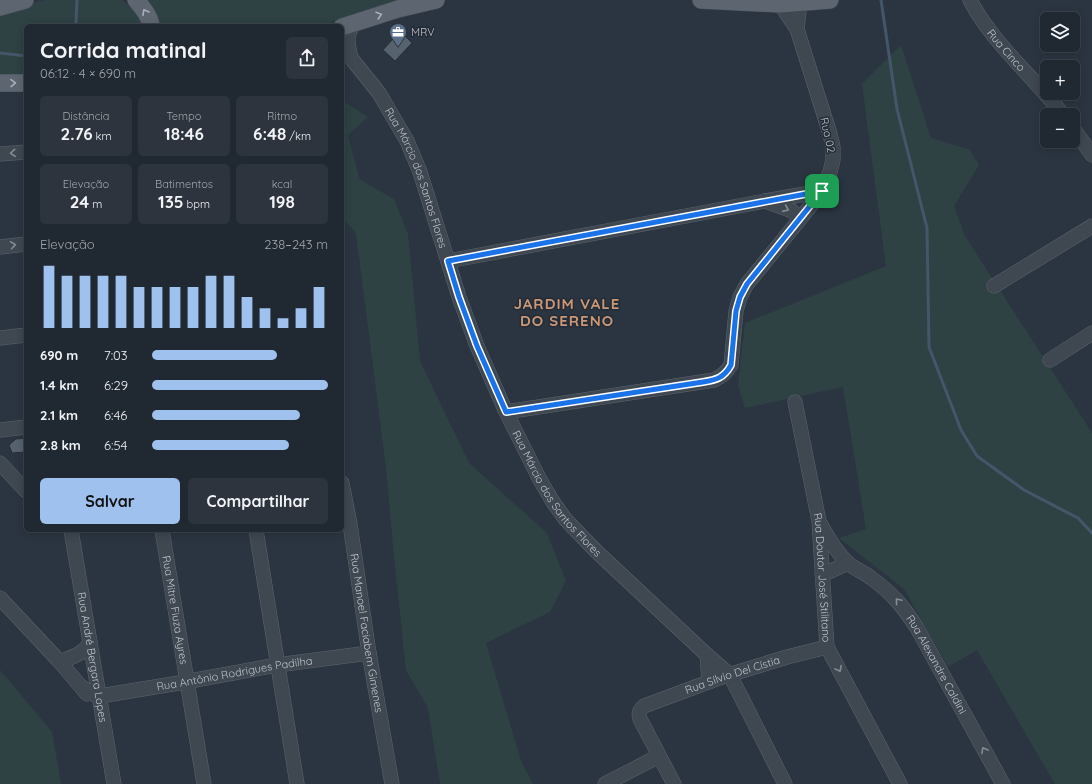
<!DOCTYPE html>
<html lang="pt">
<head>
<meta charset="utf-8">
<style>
	:root { --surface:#202831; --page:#2d343d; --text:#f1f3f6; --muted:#a2a6ab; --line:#3d444d; --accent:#9fc1ed }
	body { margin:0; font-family:Quicksand,sans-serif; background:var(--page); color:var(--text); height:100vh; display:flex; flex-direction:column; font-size:15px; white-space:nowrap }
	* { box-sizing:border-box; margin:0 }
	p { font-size:13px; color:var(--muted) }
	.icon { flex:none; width:22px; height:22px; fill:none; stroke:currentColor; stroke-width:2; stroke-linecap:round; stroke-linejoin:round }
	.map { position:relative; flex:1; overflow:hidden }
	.drawer { position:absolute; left:24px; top:24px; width:320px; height:508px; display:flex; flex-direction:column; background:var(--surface); border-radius:6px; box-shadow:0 2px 10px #0003,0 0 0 1px var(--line) }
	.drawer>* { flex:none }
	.buttons { position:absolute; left:1040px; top:12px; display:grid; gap:8px }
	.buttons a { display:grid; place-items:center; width:40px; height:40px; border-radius:6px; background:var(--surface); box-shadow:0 2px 10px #0003,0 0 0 1px var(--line); font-size:20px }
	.pin { position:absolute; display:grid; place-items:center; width:34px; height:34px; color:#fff; margin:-17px; border-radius:8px; box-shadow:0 2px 6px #0006 }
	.round { display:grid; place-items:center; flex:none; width:42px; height:42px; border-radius:6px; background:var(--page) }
	.head { display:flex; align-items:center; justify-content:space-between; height:68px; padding:0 16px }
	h1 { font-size:22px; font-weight:800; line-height:30px }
	.stats { display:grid; grid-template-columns:repeat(3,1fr); gap:6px; height:68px; padding:4px 16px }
	.stats div { display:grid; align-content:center; border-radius:6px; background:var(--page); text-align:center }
	.stats b { font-size:17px; font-weight:800 }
	.stats small { font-size:11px; font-weight:400 }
	.stats p { font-size:11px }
	.chart { height:112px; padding:8px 16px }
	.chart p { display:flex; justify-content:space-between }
	.chart svg { width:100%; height:72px; margin-top:4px; stroke:var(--accent); stroke-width:6 }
	.button { display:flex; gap:8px; margin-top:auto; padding:8px 16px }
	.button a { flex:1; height:46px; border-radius:6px; background:var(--accent); color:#111; font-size:16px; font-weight:800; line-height:46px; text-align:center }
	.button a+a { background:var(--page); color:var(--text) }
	ul { padding:0 16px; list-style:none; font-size:13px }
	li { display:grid; grid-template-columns:64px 48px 1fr; align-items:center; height:30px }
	li i { height:10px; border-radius:5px; background:var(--accent) }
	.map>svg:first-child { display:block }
	.green { fill:#2e4243 }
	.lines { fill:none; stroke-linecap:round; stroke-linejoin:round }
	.stream { stroke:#445669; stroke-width:3 }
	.building { fill:#56626d; stroke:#252e38 }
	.minor-casing { stroke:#5d656e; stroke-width:15 }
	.major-casing { stroke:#48505a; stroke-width:18 }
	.minor { stroke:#3f4751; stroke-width:14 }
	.major { stroke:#5d6670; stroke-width:17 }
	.oneway { stroke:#a9b0b9 }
	.oneway2 { stroke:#848b94 }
	.route-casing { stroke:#fff; stroke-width:8 }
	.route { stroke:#1a73e8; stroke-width:5 }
	.labels { text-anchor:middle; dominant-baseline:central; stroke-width:3; stroke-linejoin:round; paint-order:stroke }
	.poi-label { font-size:11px; fill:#bcc2cb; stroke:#232c36; text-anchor:start }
	.street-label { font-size:11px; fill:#bcc2cb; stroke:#232c36 }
	.district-label { font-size:15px; font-weight:bold; letter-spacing:1px; fill:#ca9777; stroke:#232c36 }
</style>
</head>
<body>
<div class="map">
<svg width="1092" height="784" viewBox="0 0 1092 784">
	<rect width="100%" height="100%" fill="#2b3541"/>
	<g class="green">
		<polygon points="44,0 122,0 137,12 144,26 26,26 26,75 0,75 0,12"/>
		<polygon points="141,0 401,0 321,26 156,26"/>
		<polygon points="901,45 931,138 970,150 979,165 954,206 965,236 1092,433 1092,784 1055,784 977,650 948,667 904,589 839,538 866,529 843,387 745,408 738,385 745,323 886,266 862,84"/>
		<polygon points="342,98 346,103 368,117 348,135 359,179 394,199 408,234 420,361 469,463 547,533 566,581 550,612 486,643 521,761 533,784 440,784 428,708 406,670 394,556 386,468 356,233 342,217"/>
		<polygon points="0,670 52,732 61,784 0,784"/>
	</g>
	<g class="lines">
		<g class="stream">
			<polyline points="881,0 897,109 927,228 929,347 961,430 977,456 1024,490 1078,518 1092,533"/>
			<polyline points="75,26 76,23 77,0"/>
			<polyline points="0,53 26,56"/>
		</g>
	</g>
	<g class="building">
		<polygon points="400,31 412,43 395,61 383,50"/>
		<polygon points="26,438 26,452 12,453 9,445 16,439"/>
	</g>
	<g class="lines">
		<g class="minor-casing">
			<g id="minor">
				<path id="s1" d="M970,0C993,44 1033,76 1063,115"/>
				<polyline points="780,4 797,29 800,3"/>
				<path d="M342,49L351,58C348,44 345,36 354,24"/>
				<path id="s2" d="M351,58L379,93L407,141L420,172L459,297L477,346L506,412L540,480L553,502L566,520L596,551L707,655"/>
				<polyline points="1073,128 1092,155"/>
				<polyline points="0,154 26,152"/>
				<polyline points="800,219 792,211 787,209 765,201 822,191"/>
				<polyline points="0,247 26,244"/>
				<polyline points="448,261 765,201"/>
				<polyline points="994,286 1092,226"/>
				<polyline points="0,338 26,335"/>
				<polyline points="1050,360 1092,333"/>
				<path id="s3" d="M795,402L819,521L827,647L900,784"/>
				<path d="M506,412L714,380C722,376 726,373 731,365L736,311L740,297L747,284L800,219L822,191L825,185L830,172L833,160V147L830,134L797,29"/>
				<polyline points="0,430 26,427"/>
				<polyline points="0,463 26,491"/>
				<path id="s4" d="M342,483L350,524L369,653L392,784"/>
				<path id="s5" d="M821,525C828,538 836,552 848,563C854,569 864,572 871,578C892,593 903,606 917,628L1003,784"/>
				<path id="s6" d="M71,530L114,784"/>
				<path id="s7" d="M162,530L204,784"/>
				<polyline points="256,530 297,784"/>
				<polyline points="822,575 848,563"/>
				<polyline points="0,598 60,662 87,694"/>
				<path d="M60,662C73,656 83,655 90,642"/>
				<polyline points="709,682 707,655 730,675 785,784"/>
				<path id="s8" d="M82,687C88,692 92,696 100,696L179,683L277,665L369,653"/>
				<polyline points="605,784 659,756"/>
				<path id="s9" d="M674,784L640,719C638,713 639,710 644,706L722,677L787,657L827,647"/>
			</g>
		</g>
		<g class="major-casing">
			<g id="major">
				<path d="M136,0C142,7 150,16 151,26"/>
				<polyline points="701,0 780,4 830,0"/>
				<polyline points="0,7 25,0"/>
				<polyline points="342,27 398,9 436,0"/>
				<polyline points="0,83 26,83"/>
			</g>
		</g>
		<use href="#minor" class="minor"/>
		<use href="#major" class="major"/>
	</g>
	<defs><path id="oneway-chevron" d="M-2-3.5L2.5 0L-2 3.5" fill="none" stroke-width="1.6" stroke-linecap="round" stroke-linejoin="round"/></defs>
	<g class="oneway">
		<use href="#oneway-chevron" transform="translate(145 12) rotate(-120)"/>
		<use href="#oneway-chevron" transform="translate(379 15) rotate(-18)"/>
		<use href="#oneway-chevron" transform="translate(13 83) rotate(-1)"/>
	</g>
	<g class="oneway2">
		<use href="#oneway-chevron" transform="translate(13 153) rotate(175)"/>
		<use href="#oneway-chevron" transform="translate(786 209) rotate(24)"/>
		<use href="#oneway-chevron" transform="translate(13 245) rotate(-8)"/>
		<use href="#oneway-chevron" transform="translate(898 601) rotate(-130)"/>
		<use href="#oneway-chevron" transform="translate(839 669) rotate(62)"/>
		<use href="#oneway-chevron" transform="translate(984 750) rotate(-119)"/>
	</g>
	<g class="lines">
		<g class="route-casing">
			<path id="route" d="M822,191L747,284L740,297L736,311L731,365C724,378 716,380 703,382L506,412L477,346L459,297L448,261Z"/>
		</g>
		<use href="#route" class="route"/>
	</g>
	<defs>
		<g id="office-pin" transform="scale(0.9)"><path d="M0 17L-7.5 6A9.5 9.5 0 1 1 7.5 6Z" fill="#5c6f8a" stroke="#232c36"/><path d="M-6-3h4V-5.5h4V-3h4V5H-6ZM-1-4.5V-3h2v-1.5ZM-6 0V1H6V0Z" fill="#fff"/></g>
	</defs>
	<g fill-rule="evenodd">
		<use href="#office-pin" x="398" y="32"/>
	</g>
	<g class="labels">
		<g class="poi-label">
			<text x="411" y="32">MRV</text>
		</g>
		<g class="street-label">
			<text stroke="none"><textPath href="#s1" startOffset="62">Rua Cinco</textPath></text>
			<text transform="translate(828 135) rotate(78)">Rua 02</text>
			<text stroke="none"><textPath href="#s2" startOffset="138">Rua Márcio dos Santos Flores</textPath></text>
			<text stroke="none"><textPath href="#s2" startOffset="486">Rua Márcio dos Santos Flores</textPath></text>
			<text stroke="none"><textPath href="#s3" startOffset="178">Rua Doutor José Stilitano</textPath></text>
			<text stroke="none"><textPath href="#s7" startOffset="81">Rua Mitre Fiuza Ayres</textPath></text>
			<text stroke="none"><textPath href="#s4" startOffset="152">Rua Manoel Faciabem Gimenes</textPath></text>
			<text stroke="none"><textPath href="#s6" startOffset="129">Rua André Bergara Lopes</textPath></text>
			<text stroke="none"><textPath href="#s5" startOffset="184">Rua Alexandre Caldini</textPath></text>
			<text stroke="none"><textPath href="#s8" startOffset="157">Rua Antônio Rodrigues Padilha</textPath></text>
			<text stroke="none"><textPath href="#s9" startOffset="182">Rua Sílvio Del Cístia</textPath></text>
		</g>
		<g class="district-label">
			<text x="567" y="303">JARDIM VALE<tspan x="567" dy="17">DO SERENO</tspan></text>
		</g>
	</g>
</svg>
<div class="buttons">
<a><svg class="icon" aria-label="layers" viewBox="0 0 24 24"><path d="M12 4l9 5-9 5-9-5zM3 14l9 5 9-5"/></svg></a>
<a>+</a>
<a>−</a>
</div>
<div class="pin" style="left:822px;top:191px;background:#1e9e55"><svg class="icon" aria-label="arrive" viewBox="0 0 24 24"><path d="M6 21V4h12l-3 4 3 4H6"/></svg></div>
<section class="drawer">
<div class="head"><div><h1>Corrida matinal</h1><p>06:12 · 4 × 690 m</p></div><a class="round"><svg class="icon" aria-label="share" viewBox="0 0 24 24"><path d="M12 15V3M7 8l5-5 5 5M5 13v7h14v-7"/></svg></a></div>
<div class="stats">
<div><p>Distância</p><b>2.76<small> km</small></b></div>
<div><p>Tempo</p><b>18:46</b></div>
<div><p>Ritmo</p><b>6:48<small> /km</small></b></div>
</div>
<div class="stats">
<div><p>Elevação</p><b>24<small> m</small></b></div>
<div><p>Batimentos</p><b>135<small> bpm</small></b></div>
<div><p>kcal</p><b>198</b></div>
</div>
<div class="chart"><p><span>Elevação</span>238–243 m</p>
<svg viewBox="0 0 160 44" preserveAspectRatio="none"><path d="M5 44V6M15 44V12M25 44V12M35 44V12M45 44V12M55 44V19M65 44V19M75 44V19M85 44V19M95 44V12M105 44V12M115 44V25M125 44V32M135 44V38M145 44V32M155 44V19"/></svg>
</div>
<ul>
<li><b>690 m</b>7:03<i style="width:71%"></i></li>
<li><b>1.4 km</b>6:29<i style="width:100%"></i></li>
<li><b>2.1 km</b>6:46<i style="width:84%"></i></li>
<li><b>2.8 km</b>6:54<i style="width:78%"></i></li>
</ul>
<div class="button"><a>Salvar</a><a>Compartilhar</a></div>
</section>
</div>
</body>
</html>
